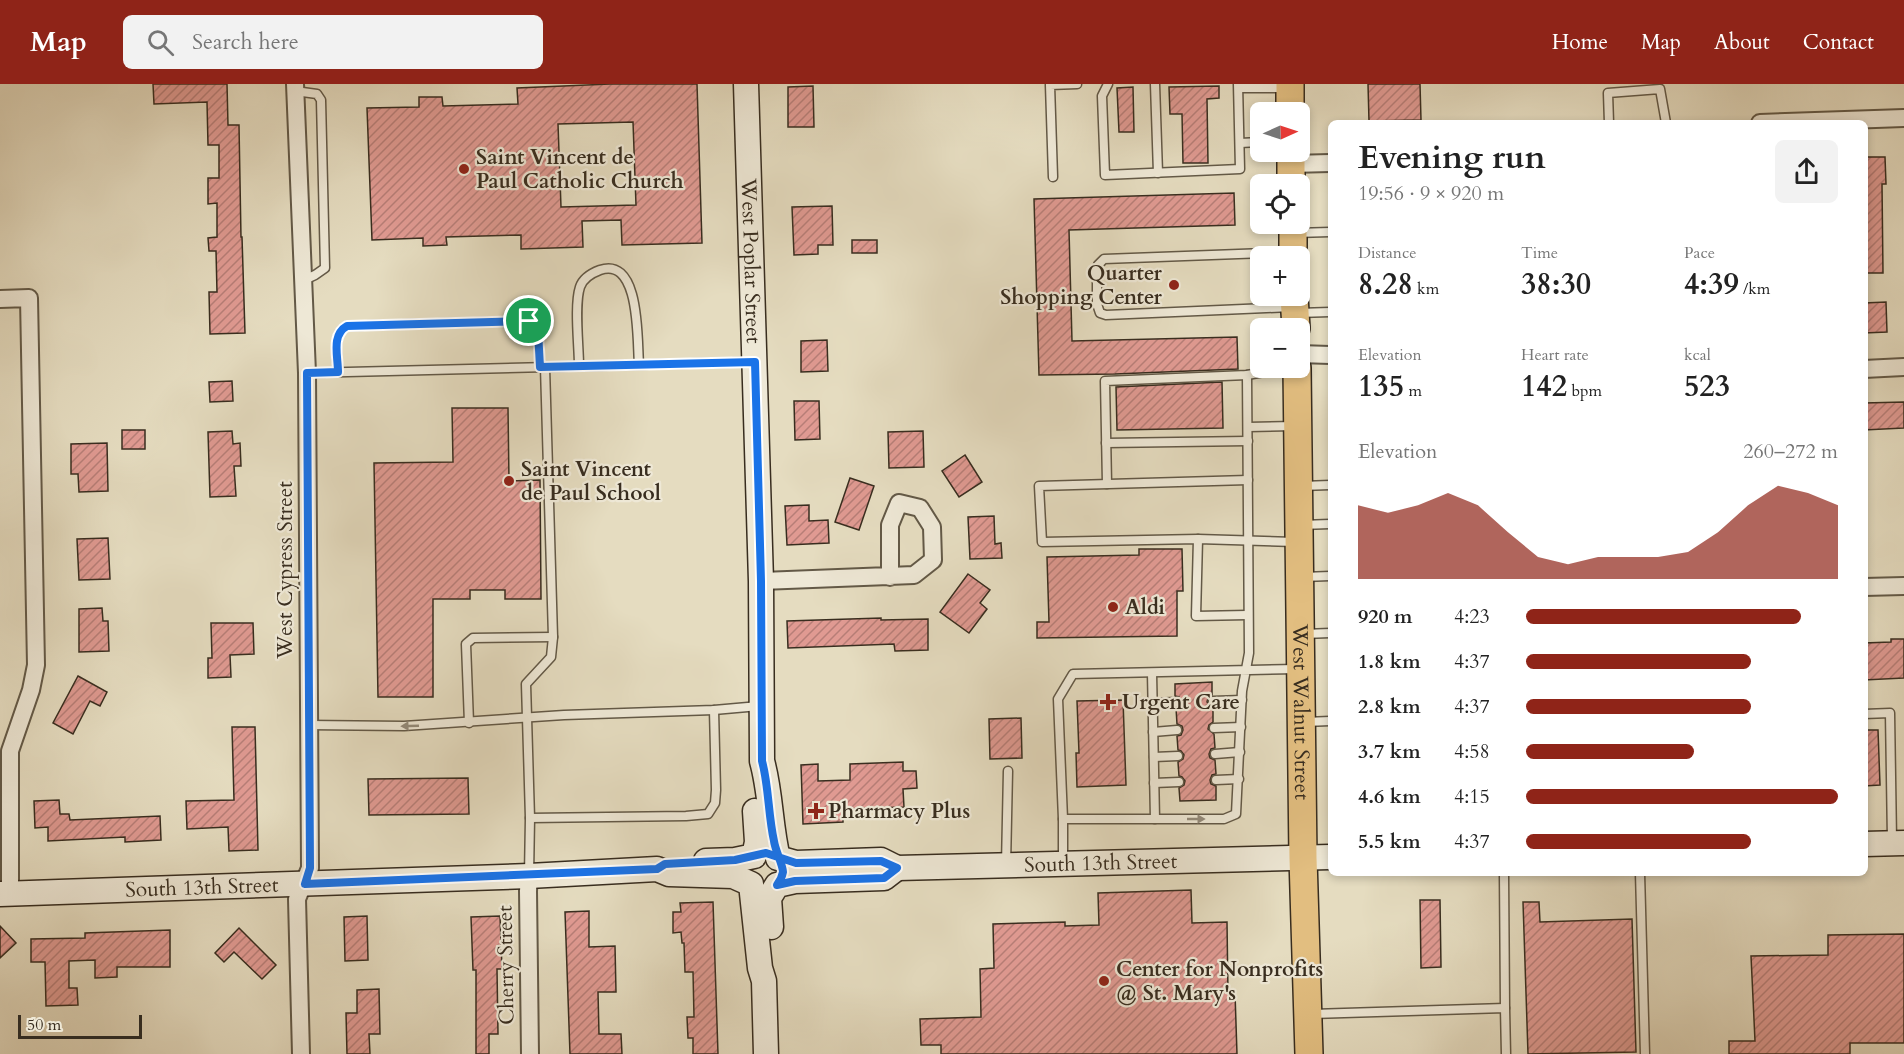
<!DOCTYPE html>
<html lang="en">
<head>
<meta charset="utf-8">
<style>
	:root { --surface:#fff; --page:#f2f2f2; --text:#222; --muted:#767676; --accent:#8f2418 }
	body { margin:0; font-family:Cardo,serif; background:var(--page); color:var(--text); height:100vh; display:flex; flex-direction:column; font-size:22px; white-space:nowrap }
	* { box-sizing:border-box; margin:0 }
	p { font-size:20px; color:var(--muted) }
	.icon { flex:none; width:33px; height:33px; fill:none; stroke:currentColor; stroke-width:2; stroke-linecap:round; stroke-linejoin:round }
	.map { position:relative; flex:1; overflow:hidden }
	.panel { position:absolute; left:1328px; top:36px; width:540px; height:756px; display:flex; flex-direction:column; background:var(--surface); border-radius:9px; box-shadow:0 3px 9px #0003 }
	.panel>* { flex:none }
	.needle { width:39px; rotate:87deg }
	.tools { position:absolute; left:1250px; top:18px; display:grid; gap:12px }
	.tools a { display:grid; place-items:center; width:60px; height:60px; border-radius:9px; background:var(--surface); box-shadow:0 3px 9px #0003; font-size:30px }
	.scale { position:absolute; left:18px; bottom:15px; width:124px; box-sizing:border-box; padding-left:6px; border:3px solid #382d1f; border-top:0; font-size:16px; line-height:21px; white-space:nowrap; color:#382d1f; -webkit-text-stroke:4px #eee8d6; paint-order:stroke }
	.pin { position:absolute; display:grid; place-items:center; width:51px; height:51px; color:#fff; margin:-26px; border:3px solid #fff; border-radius:50%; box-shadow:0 2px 6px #0007 }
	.round { display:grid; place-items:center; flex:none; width:63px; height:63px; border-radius:9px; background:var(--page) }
	.head { display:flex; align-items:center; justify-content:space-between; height:102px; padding:0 30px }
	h1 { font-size:33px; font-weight:700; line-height:45px }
	.figures { display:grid; grid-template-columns:repeat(3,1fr); gap:9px; height:102px; padding:6px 30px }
	.figures div { display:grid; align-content:center }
	.figures b { font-size:30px; font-weight:700 }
	.figures small { font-size:16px; font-weight:400 }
	.figures p { font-size:16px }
	.chart { height:168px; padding:12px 30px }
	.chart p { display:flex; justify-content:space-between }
	.chart svg { width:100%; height:108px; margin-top:6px; fill:var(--accent); opacity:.7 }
	ul { padding:0 30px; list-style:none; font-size:20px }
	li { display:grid; grid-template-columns:96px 72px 1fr; align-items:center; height:45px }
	li i { height:15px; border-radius:8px; background:var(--accent) }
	header { display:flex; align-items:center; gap:36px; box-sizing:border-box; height:84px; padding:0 30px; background:var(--accent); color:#fff }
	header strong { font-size:28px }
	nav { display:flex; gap:33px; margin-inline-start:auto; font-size:21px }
	.search { width:420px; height:54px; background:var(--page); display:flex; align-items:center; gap:15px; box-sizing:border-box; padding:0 21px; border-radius:9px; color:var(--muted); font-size:22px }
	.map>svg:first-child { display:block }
	.building { fill:url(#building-hatch); stroke:#382d1f; stroke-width:1.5; fill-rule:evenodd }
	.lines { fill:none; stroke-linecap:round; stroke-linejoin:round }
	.lane-casing { stroke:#635947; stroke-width:11 }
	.street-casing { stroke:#635947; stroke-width:20 }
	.secondary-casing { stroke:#382d1f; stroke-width:27 }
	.primary-casing { stroke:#382d1f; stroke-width:30 }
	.lane { stroke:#eee8d6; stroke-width:8 }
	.street { stroke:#eee8d6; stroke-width:16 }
	.secondary { stroke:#eee8d6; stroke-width:24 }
	.primary { stroke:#e2be80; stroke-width:27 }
	.oneway { fill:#938a7a }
	.route-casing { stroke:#fff; stroke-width:12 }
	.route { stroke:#1a73e8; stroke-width:8 }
	.poi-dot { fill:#8f2418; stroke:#eee8d6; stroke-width:2 }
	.labels { text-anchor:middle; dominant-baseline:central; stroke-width:4.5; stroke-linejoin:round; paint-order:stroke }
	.poi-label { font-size:21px; font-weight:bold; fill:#382d1f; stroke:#eee8d6; text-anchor:start }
	.street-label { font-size:21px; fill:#382d1f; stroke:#eee8d6 }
</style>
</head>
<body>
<header>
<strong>Map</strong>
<div class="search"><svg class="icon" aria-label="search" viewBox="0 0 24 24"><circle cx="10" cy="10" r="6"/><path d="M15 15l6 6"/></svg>Search here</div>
<nav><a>Home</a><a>Map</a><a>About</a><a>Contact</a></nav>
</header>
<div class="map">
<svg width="1904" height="970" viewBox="0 0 1904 970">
	<defs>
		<pattern id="building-hatch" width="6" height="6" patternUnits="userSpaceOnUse" patternTransform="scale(1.5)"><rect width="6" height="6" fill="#e09a92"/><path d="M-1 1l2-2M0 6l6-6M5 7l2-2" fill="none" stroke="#b77e77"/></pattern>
	</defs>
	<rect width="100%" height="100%" fill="#e5dcc0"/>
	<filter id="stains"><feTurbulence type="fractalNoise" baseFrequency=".00333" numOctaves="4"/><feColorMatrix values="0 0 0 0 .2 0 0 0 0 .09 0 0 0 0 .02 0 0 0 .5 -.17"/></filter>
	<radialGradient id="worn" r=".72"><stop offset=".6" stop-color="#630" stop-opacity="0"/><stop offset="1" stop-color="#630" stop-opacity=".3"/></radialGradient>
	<g class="building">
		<polygon points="153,0 227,0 228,41 239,41 241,153 242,153 245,249 210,250 209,208 217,208 216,167 209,167 208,154 217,153 217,119 208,120 208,94 219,94 219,61 208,61 207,18 154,20"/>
		<path d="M610,0H697L702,159L622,161L621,136L582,137L583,163L521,165V151L446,153L447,161L423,162V154L372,156L367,24L419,23V13H442L443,22L518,20L517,4ZM633,38L636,121L561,123L558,40Z"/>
		<polygon points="1368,0 1420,0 1421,36 1369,37"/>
		<polygon points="813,2 814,43 788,43 788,3"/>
		<polygon points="1219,2 1219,14 1207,15 1208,79 1183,79 1182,30 1170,30 1169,3"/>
		<polygon points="1133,3 1134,48 1119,48 1117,4"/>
		<polygon points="1864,73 1885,73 1886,100 1882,100 1883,189 1864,189"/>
		<polygon points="1234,109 1235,141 1069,146 1072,257 1237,253 1238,285 1115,290 1039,291 1034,115"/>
		<polygon points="832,122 833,161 818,161 818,170 794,171 792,123"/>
		<rect x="852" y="156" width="25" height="13"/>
		<polygon points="1886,218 1887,248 1864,249 1864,219"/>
		<polygon points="827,256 828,287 801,288 801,257"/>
		<polygon points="232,297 233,317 210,318 209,298"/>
		<polygon points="1222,298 1223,344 1117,346 1116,303"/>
		<polygon points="794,317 819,317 820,355 795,356"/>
		<polygon points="1904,318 1904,344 1864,346 1864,319"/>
		<polygon points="452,324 508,324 509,397 540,396 541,515 505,515 505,506 470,506 470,515 433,515 433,613 378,613 374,379 453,378"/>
		<rect x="122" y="346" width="23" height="19"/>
		<polygon points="232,347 233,360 240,359 241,382 234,382 236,412 210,413 208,348"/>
		<polygon points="923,347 924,383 889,384 888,348"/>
		<polygon points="107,359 108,407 79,408 78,390 71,390 71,360"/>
		<polygon points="965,371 982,398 959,413 942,387"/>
		<polygon points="850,394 874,402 859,446 835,438"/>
		<polygon points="809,421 809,437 828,436 829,459 787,461 785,422"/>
		<polygon points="994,432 995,460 1001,459 1002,474 970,475 968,433"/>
		<polygon points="108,454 110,495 79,496 77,455"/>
		<polygon points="1139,465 1182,465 1183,507 1177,507 1177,552 1037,554 1037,538 1049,538 1047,473 1139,471"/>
		<polygon points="968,490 990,506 980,519 987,525 969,549 940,528"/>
		<polygon points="102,524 103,537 108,537 109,567 79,568 79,525"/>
		<polygon points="881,534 881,536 928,535 928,566 895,567 894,560 788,564 787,537"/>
		<polygon points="211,539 253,539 254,570 230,571 231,593 208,594 208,574 212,574"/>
		<polygon points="1891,555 1904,555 1904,594 1864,596 1864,559 1891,558"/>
		<polygon points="78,592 107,608 100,622 90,617 73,650 53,639"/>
		<polygon points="1212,598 1212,611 1208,614 1207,618 1213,623 1213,638 1209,641 1208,645 1214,650 1215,664 1211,665 1209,670 1210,674 1215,676 1216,690 1212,691 1210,696 1211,700 1216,702 1216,716 1180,717 1179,704 1184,701 1185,697 1182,693 1179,692 1178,678 1183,675 1184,671 1181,667 1178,666 1177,652 1181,651 1183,646 1182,642 1177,640 1176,624 1181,621 1182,617 1179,613 1175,612 1175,600"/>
		<polygon points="1123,616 1126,701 1077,703 1076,669 1079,669 1077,617"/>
		<polygon points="1021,634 1022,674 990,675 989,635"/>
		<polygon points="232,643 255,643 258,766 229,767 228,743 187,745 186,717 234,716"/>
		<polygon points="1864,646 1878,646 1880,701 1864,702"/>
		<polygon points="903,678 903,687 916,687 917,704 903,705 904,723 843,725 843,738 803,740 801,681 818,680 818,697 850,696 850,680"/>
		<polygon points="468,694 469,730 369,731 368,695"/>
		<polygon points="59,716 60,730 69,730 70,736 160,732 161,756 125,758 125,753 48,757 48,743 35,744 34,717"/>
		<polygon points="1191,806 1192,839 1227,838 1228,910 1235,909 1237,970 941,970 941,961 921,961 920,935 981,933 980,885 994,884 993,840 1065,838 1065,842 1099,841 1098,809"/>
		<polygon points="1420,816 1440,816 1441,883 1421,884"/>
		<polygon points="713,818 718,970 693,970 693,954 688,954 687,933 694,933 693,888 685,888 684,859 682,859 681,848 673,849 673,828 681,828 680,819"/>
		<polygon points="1523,818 1539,818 1540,838 1632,835 1636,968 1528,970"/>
		<polygon points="589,827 589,863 615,862 616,908 598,908 599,950 621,950 622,970 570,970 565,828"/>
		<polygon points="367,832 368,876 345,877 344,833"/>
		<polygon points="500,832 502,885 497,885 498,950 489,950 489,970 476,970 476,886 473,886 471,833"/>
		<polygon points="0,842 16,859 0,874"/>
		<polygon points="239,844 276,881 262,895 234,868 224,878 215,869"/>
		<polygon points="170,846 170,883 117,883 117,893 95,894 95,876 69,877 69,904 77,904 78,921 46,922 45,878 31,878 31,855 85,854 85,849"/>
		<polygon points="1904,850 1904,959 1850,959 1850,970 1729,970 1729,957 1755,957 1751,872 1828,871 1828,851"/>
		<polygon points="379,905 380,950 369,950 370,970 347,970 346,929 357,929 357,906"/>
	</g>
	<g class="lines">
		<g class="lane-casing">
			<g id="lane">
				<polyline points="1108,0 1102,12 1105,91 1240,85 1238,0"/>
				<polyline points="1155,0 1158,89"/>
				<polyline points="1239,4 1286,4"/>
				<polyline points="295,7 317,10 321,16 325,184 315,191 302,197"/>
				<polyline points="1609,39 1608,9 1660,5 1666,39"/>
				<polyline points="1240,59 1260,58"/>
				<polyline points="1053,93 1050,1 1077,0"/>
				<polyline points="1295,149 1330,148"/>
				<polyline points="1290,168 1104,175 1098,181 1097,186 1097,220 1100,229 1106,231 1291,223"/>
				<polyline points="1298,229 1330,228"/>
				<path d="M579,282C579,262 574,221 580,203C583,194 592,189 600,186C641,172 637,258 639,280"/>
				<path d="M338,288C338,272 331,251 347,242L529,237L538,247L540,283"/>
				<polyline points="307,289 751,278"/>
				<polyline points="1247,291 1249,569 1242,607 1236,730 1224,735 1063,735 1058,615 1073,590 1296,585"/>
				<polyline points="1248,343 1294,342"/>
				<polyline points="1106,359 1248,357"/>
				<polyline points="1248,396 1039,402 1042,458 1198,455 1294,458"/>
				<polyline points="1107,400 1105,297 1247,291 1287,284"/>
				<polyline points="1302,402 1330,401"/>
				<polyline points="1301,441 1330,440"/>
				<polyline points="1198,455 1196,532 1247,531"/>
				<polyline points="1303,493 1330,492"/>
				<polyline points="1304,550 1330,549"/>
				<polyline points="1152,589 1155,735"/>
				<polyline points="1213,617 1242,616"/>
				<polyline points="1153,619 1176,618"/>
				<polyline points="1864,630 1890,629 1892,756"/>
				<polyline points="1305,638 1330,637"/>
				<polyline points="469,639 466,560 473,554 553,553"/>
				<polyline points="308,641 404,642 564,631 714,626 759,622"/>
				<polyline points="1214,644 1241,643"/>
				<polyline points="1153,648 1177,646"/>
				<polyline points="1215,670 1240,668"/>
				<polyline points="1154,673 1178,672"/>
				<polyline points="1216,696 1239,695"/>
				<polyline points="1154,699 1179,698"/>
				<polyline points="530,734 686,732 708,730 715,719 716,706 714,626"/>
				<polyline points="1063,735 1063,777"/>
				<polyline points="1006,781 1008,687"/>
				<polyline points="1504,789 1505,924"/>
				<polyline points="1640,789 1645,970"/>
				<polyline points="529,791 530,734 526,600 551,573 553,553 545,283"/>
				<polyline points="1312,930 1505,924 1506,970"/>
			</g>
		</g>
		<g class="street-casing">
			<g id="street">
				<polyline points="295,0 307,289 310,784 297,815 301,970"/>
				<polyline points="1760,39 1904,34"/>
				<polyline points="1291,80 1330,79"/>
				<polyline points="0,215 29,214 36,581 31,606 10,667 10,810"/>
				<polyline points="1299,270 1330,271"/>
				<polyline points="1864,285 1904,283"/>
				<polyline points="761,497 914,491 933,476 932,443 920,424 899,419 890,441 890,493"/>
				<polyline points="1864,503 1904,502"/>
				<polyline points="529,792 528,807 530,970"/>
			</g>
		</g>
		<g class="secondary-casing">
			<g id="secondary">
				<path id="s1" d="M746,0L761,497L762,677C771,709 770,742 778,774L796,779L881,776L897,784L1330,773"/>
				<polyline points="1864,760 1904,759"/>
				<polyline points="706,777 735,776 754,772 757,758 755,727"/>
				<path id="s2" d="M0,810L529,792L657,785L669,790L733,792L751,800L760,884L764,897L766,970"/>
				<polyline points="771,843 769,814 777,801 795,797 884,794 897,784"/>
			</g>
		</g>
		<g class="primary-casing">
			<g id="primary">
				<polyline points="1290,0 1290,28"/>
				<polyline points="1291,68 1291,100"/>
				<polyline points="1293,140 1293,172"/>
				<polyline points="1294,212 1296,244"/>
				<path id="s3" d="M1297,284L1303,774L1309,970"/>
			</g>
		</g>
		<use href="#lane" class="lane"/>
		<use href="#street" class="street"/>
		<use href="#secondary" class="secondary"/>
		<use href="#primary" class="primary"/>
	</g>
	<defs><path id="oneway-solid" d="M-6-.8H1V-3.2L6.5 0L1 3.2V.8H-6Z" transform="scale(1.5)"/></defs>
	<g class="oneway">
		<use href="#oneway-solid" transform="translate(410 642) rotate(178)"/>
		<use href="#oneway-solid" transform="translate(1196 735)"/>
	</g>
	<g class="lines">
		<g class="route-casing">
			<path id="route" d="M529,237L347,242C331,251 338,272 338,288L307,289L310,784L305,800L657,785L665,780L735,776L766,769L796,779L881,777L897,784L884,794L795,797L777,801C780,797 782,793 783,788C783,781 775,766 774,757C768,730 769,703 762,677L761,497L755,278L540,283L538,247L529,237"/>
		</g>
		<use href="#route" class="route"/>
	</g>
	<g class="poi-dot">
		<circle cx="464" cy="85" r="6"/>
		<circle cx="1174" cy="201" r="6"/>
		<circle cx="509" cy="397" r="6"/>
		<circle cx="1113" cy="523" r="6"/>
		<path d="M1105 609h6v6h6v6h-6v6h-6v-6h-6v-6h6z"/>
		<path d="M813 718h6v6h6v6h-6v6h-6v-6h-6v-6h6z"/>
		<circle cx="1104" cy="897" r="6"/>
	</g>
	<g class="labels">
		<g class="poi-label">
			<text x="476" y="73">Saint Vincent de<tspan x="476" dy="24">Paul Catholic Church</tspan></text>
			<text x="1162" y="189" text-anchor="end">Quarter<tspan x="1162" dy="24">Shopping Center</tspan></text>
			<text x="521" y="385">Saint Vincent<tspan x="521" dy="24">de Paul School</tspan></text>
			<text x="1125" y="523">Aldi</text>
			<text x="1122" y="618">Urgent Care</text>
			<text x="828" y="727">Pharmacy Plus</text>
			<text x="1116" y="885">Center for Nonprofits<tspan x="1116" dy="24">@ St. Mary's</tspan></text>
		</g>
		<g class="street-label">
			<text stroke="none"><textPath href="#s1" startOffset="177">West Poplar Street</textPath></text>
			<text transform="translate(285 486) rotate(-90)">West Cypress Street</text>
			<text stroke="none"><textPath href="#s3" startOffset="344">West Walnut Street</textPath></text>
			<text stroke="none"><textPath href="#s1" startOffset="1101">South 13th Street</textPath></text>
			<text stroke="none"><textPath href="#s2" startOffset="202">South 13th Street</textPath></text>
			<text transform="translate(506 881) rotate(-91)">Cherry Street</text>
		</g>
	</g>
	<rect width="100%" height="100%" filter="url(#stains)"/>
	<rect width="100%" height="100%" fill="url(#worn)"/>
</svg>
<div class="tools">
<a><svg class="needle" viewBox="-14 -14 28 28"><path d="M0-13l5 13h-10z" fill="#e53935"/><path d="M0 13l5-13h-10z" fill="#767676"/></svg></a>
<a><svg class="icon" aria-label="locate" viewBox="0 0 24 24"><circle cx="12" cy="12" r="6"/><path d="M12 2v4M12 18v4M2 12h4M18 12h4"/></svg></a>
<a>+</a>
<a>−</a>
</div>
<div class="scale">50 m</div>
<div class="pin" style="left:529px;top:237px;background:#1e9e55"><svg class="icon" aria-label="arrive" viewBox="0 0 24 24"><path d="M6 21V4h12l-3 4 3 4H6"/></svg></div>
<section class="panel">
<div class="head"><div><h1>Evening run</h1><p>19:56 · 9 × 920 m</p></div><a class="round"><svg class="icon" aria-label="share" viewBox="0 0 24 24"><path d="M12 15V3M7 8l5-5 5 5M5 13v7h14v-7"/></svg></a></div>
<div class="figures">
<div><p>Distance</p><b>8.28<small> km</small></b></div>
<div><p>Time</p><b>38:30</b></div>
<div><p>Pace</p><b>4:39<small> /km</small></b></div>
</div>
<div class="figures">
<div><p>Elevation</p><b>135<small> m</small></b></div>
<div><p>Heart rate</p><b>142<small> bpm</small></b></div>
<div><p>kcal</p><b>523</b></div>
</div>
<div class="chart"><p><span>Elevation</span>260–272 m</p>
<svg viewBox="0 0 160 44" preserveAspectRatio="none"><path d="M0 44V14L10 17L20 14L30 9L40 14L50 25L60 35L70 38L80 35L90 35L100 35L110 33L120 25L130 14L140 6L150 9L160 14V44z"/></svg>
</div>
<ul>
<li><b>920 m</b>4:23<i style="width:88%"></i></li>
<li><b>1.8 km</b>4:37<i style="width:72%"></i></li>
<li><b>2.8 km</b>4:37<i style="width:72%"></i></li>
<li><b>3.7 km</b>4:58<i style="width:54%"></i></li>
<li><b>4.6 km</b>4:15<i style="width:100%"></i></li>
<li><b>5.5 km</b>4:37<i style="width:72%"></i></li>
</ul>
</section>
</div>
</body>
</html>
